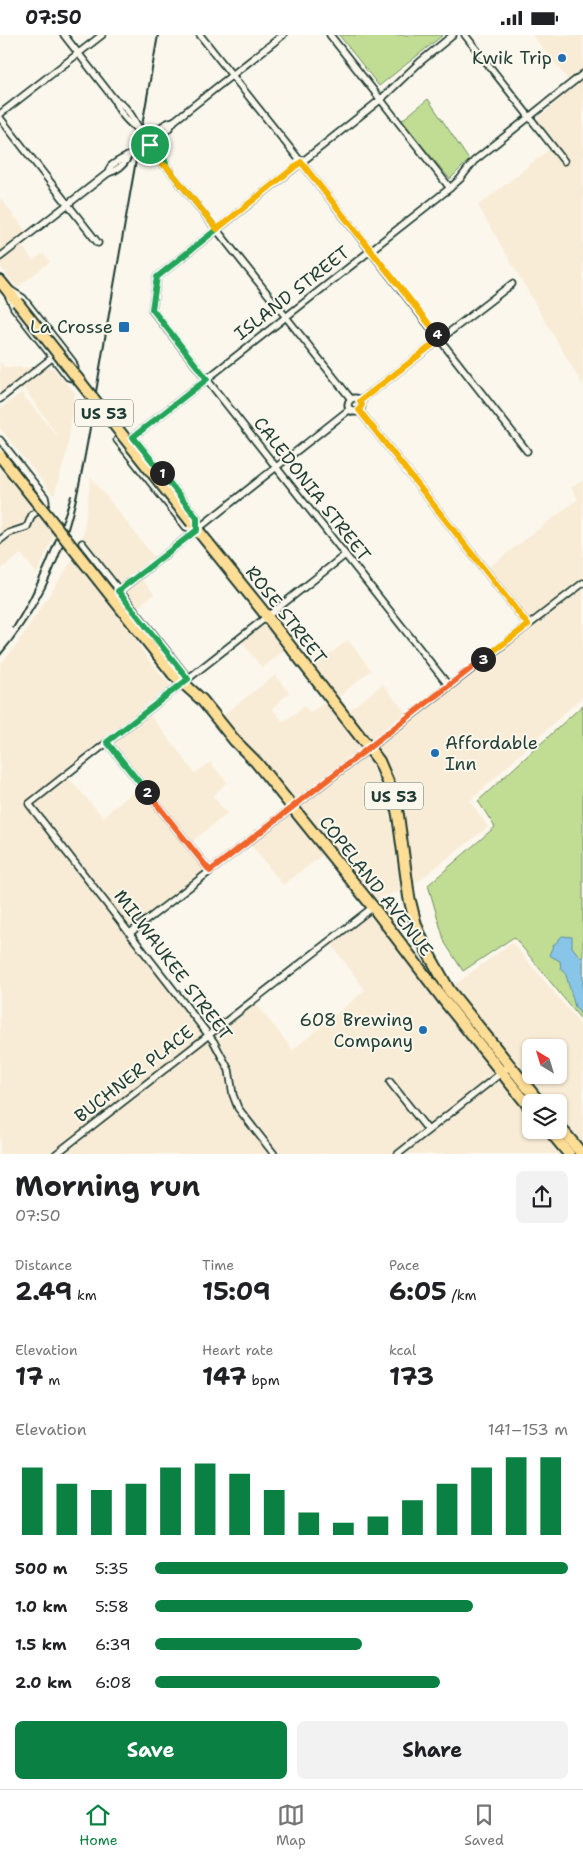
<!DOCTYPE html>
<html lang="en">
<head>
<meta charset="utf-8">
<style>
	:root { --surface:#fff; --page:#f2f2f2; --text:#202124; --muted:#757577; --line:#e0e0e0; --accent:#0b8043 }
	body { margin:0; font-family:"Shantell Sans",sans-serif; background:var(--page); color:var(--text); height:100vh; display:flex; flex-direction:column; font-size:19px; white-space:nowrap }
	* { box-sizing:border-box; margin:0 }
	p { font-size:16px; color:var(--muted) }
	.icon { flex:none; width:28px; height:28px; fill:none; stroke:currentColor; stroke-width:2; stroke-linecap:round; stroke-linejoin:round }
	.map { position:relative; height:1119px; overflow:hidden }
	.details { display:flex; flex-direction:column; background:var(--surface); flex:1 }
	.details>* { flex:none }
	.needle { width:32px; rotate:322deg }
	.buttons { position:absolute; left:522px; top:1004px; display:grid; gap:10px }
	.buttons a { display:grid; place-items:center; width:45px; height:45px; border-radius:8px; background:var(--surface); box-shadow:0 1px 4px #0004; font-size:25px }
	.pin { position:absolute; display:grid; place-items:center; width:42px; height:42px; color:#fff; margin:-21px; border:2px solid #fff; border-radius:50%; box-shadow:0 1px 5px #0007 }
	.km { position:absolute; width:25px; height:25px; margin:-12px; border-radius:50%; background:#222; color:#fff; font-size:14px; line-height:25px; text-align:center }
	.round { display:grid; place-items:center; flex:none; width:52px; height:52px; border-radius:8px; background:var(--page) }
	.headline { display:flex; align-items:center; justify-content:space-between; height:85px; padding:0 15px }
	h1 { font-size:28px; font-weight:700; line-height:38px }
	.metrics { display:grid; grid-template-columns:repeat(3,1fr); gap:8px; height:85px; padding:5px 15px }
	.metrics div { display:grid; align-content:center }
	.metrics b { font-size:25px; font-weight:700 }
	.metrics small { font-size:14px; font-weight:400 }
	.metrics p { font-size:14px }
	.chart { height:140px; padding:10px 15px }
	.chart p { display:flex; justify-content:space-between }
	.chart svg { width:100%; height:90px; margin-top:5px; stroke:var(--accent); stroke-width:6 }
	.button { display:flex; gap:10px; margin-top:auto; padding:10px 15px }
	.button a { flex:1; height:58px; border-radius:8px; background:var(--accent); color:#fff; font-size:20px; font-weight:700; line-height:58px; text-align:center }
	.button a+a { background:var(--page); color:var(--text) }
	ul { padding:0 15px; list-style:none; font-size:16px }
	li { display:grid; grid-template-columns:80px 60px 1fr; align-items:center; height:38px }
	li i { height:12px; border-radius:6px; background:var(--accent) }
	.status { display:flex; justify-content:space-between; align-items:center; height:35px; padding:0 25px; background:var(--surface); direction:ltr }
	.status svg { height:14px; fill:currentColor }
	.tab-bar { display:flex; justify-content:space-around; align-items:center; height:70px; border-top:1px solid var(--line); background:var(--surface); font-size:14px; color:var(--muted) }
	.tab-bar a { display:grid; justify-items:center; gap:2px }
	.tab-bar .on { color:var(--accent) }
	.map>svg:first-child { display:block }
	.built { fill:#f9ecd6; fill-rule:evenodd }
	.green { fill:#c1dd94; stroke:#708d64 }
	.water { fill:#88c5e8; stroke:#5e8fa0 }
	.lines { fill:none; stroke-linecap:round; stroke-linejoin:round }
	.street-casing { stroke:#1f3d34; stroke-width:9 }
	.highway-casing { stroke:#1f3d34; stroke-width:14 }
	.street { stroke:#fbf7ec; stroke-width:5.5 }
	.highway { stroke:#fedd96; stroke-width:10 }
	.rail { stroke:#1f3d34; stroke-width:2 }
	.highway-bridge-casing { stroke:#1f3d34; stroke-width:14; stroke-linecap:butt }
	.highway-bridge { stroke:#fedd96; stroke-width:10 }
	.split-1-casing { stroke:#fff; stroke-width:10 }
	.split-2-casing { stroke:#fff; stroke-width:10 }
	.split-3-casing { stroke:#fff; stroke-width:10 }
	.split-4-casing { stroke:#fff; stroke-width:10 }
	.split-5-casing { stroke:#fff; stroke-width:10 }
	.split-1 { stroke:#22a559; stroke-width:6 }
	.split-2 { stroke:#22a559; stroke-width:6 }
	.split-3 { stroke:#f0652b; stroke-width:6 }
	.split-4 { stroke:#f5b400; stroke-width:6 }
	.split-5 { stroke:#f5b400; stroke-width:6 }
	.poi-dot { fill:#1f6fb2; stroke:#fbf7ec; stroke-width:2 }
	.labels { text-anchor:middle; dominant-baseline:central; stroke-width:4; stroke-linejoin:round; paint-order:stroke }
	.shield { fill:#fbf7ec; stroke:#61756b; stroke-width:1 }
	.shield-label { font-size:16px; font-weight:bold; fill:#1f3d34 }
	.poi-label { font-size:18px; fill:#1f3d34; stroke:#fbf7ec; text-anchor:end }
	.street-label { font-size:18px; fill:#1f3d34; stroke:#fbf7ec }
</style>
</head>
<body>
<div class="status"><b>07:50</b><svg viewBox="0 0 49 12"><path d="M0 12V9h3v3zM5 12V6h3v6zM10 12V3h3v9zM15 12V0h3v12zM26 1h20v11H26zM47 4h2v5h-2z"/></svg></div>
<div class="map">
<svg width="583" height="1119" viewBox="0 0 583 1119">
	<rect width="100%" height="100%" fill="#fbf7ec"/>
	<filter id="ink" filterUnits="userSpaceOnUse"><feTurbulence type="fractalNoise" baseFrequency=".02" numOctaves="2"/><feDisplacementMap in="SourceGraphic" scale="10" xChannelSelector="R" yChannelSelector="G"/><feConvolveMatrix kernelMatrix="1 2 1 2 8 2 1 2 1" color-interpolation-filters="sRGB"/></filter>
	<g filter="url(#ink)">
		<g class="built">
			<polygon points="532,0 583,0 583,351 478,171 556,109 537,84 574,52"/>
			<polygon points="0,163 28,199 19,207 33,226 43,218 50,227 17,253 0,231"/>
			<polygon points="0,327 5,332 53,333 75,358 67,416 54,461 0,393 0,374 21,358 60,404 25,354 0,362"/>
			<polygon points="0,421 57,493 37,539 21,519 0,535"/>
			<polygon points="91,442 157,526 139,540 154,559 134,575 82,508"/>
			<polygon points="583,445 583,661 470,766 488,792 413,850 406,788 400,765 382,721 370,727 384,757 391,785 401,856 369,866 328,816 283,850 248,806 292,772 218,684 275,640 289,658 272,673 283,687 305,671 310,678 331,663 309,635 348,605 371,635 334,666 344,679 383,649 408,681 527,590 485,535 578,464 571,453"/>
			<path d="M73,524L131,598L147,623L170,650L144,672L195,738L210,727L227,747L213,761L227,779L189,809L210,836L130,898L208,999L253,965L293,1015L365,955L329,906L373,872L440,961L512,907L583,992V1119H0V630L15,612ZM107,708L141,750L103,782L66,740ZM531,1012H559V1040H531ZM531,1068H559V1095H531Z"/>
			<polygon points="266,581 290,611 262,633 239,603"/>
		</g>
		<g class="green">
			<polygon points="339,0 443,0 379,51"/>
			<polygon points="428,64 469,125 450,144 401,86"/>
			<polygon points="583,670 583,987 514,902 463,936 445,908 428,850 495,792 478,766"/>
		</g>
		<polygon class="water" points="562,901 572,902 572,912 580,922 583,922 583,982 575,972 566,940 561,934 560,926 549,920 553,911"/>
		<g class="lines">
			<g class="street-casing">
				<g id="street">
					<path d="M64,0L114,64C118,76 128,88 139,95"/>
					<polyline points="200,0 301,127 527,416"/>
					<polyline points="330,0 450,153"/>
					<polyline points="465,0 564,126"/>
					<path d="M114,64C132,73 136,93 148,107C155,116 164,119 167,132L351,364"/>
					<polyline points="0,79 102,0"/>
					<polyline points="0,83 98,208"/>
					<path d="M152,102C161,102 169,94 174,86L283,0"/>
					<path d="M150,110C152,119 158,128 167,132"/>
					<path d="M108,138C109,134 109,134 111,131C117,126 122,124 128,121C146,113 154,90 174,86"/>
					<path d="M0,222L108,138C116,136 125,130 128,121"/>
					<polygon points="4,251 23,263 73,327 75,333 71,343 68,342 14,273"/>
					<circle cx="355" cy="370" r="7"/>
					<polyline points="0,364 53,322"/>
					<polyline points="360,366 512,249"/>
					<polyline points="359,375 528,590"/>
					<polyline points="0,405 45,462 46,467 45,471 32,480 27,492 9,498 0,505"/>
					<polyline points="117,405 186,492 197,495 197,483 133,402 450,153 460,144 474,126 583,39"/>
					<polyline points="82,508 188,643"/>
					<polyline points="119,556 350,374"/>
					<polyline points="449,651 152,275 157,242 380,65 420,27 453,0"/>
					<polyline points="107,707 210,836"/>
					<polyline points="130,898 583,548"/>
					<polyline points="390,1047 428,1095"/>
					<polyline points="56,1119 373,872"/>
					<polyline points="274,1119 238,1073 233,1060 229,1035 214,1007 29,769 345,520"/>
					<polyline points="398,1119 510,1031"/>
				</g>
			</g>
			<g class="highway-casing">
				<g id="highway">
					<polyline points="0,246 17,267"/>
					<polyline points="192,488 262,575 379,726 394,761 398,780 409,862 416,890 426,914 449,955 540,1068"/>
					<polyline points="173,639 202,665 235,706 256,727 373,872 446,968 531,1074"/>
					<polyline points="559,1091 582,1119"/>
					<polyline points="549,1095 569,1119"/>
				</g>
			</g>
			<use href="#street" class="street"/>
			<use href="#highway" class="highway"/>
			<g class="rail">
				<path d="M13,593C37,555 58,504 71,461"/>
				<path d="M0,620C62,547 75,478 91,387C97,351 103,315 109,279C125,186 142,93 158,0"/>
			</g>
			<g class="highway-bridge-casing">
				<g id="highway-bridge">
					<polyline points="17,267 192,488"/>
					<polyline points="0,421 173,639"/>
				</g>
			</g>
			<use href="#highway-bridge" class="highway-bridge"/>
		</g>
	</g>
	<g class="lines" filter="url(#ink)">
		<g class="split-1-casing">
			<path id="split-1" d="M150,110C158,114 165,122 167,132L217,194L157,242L152,274L207,344L133,402L162,438"/>
		</g>
		<g class="split-2-casing">
			<polyline id="split-2" points="147,757 107,707 188,644 118,556 197,495 197,483 162,438"/>
		</g>
		<g class="split-3-casing">
			<polyline id="split-3" points="147,757 210,836 483,624"/>
		</g>
		<g class="split-4-casing">
			<polyline id="split-4" points="437,299 440,304 360,366 362,370 359,375 528,590 483,624"/>
		</g>
		<g class="split-5-casing">
			<path id="split-5" d="M150,110C152,119 158,128 167,132L217,194L301,127L437,299"/>
		</g>
		<use href="#split-1" class="split-1"/>
		<use href="#split-2" class="split-2"/>
		<use href="#split-3" class="split-3"/>
		<use href="#split-4" class="split-4"/>
		<use href="#split-5" class="split-5"/>
	</g>
	<g class="poi-dot">
		<circle cx="562" cy="23" r="5"/>
		<rect x="118" y="286" width="12" height="12" rx="2.5"/>
		<circle cx="435" cy="718" r="5"/>
		<circle cx="423" cy="995" r="5"/>
	</g>
	<g class="labels">
		<g class="shield">
			<rect x="75" y="364.5" width="58" height="27" rx="4"/>
			<rect x="365" y="747.5" width="58" height="27" rx="4"/>
		</g>
		<g class="shield-label">
			<text x="104" y="378">US 53</text>
			<text x="394" y="761">US 53</text>
		</g>
		<g class="poi-label">
			<text x="552" y="23">Kwik Trip</text>
			<text x="113" y="292">La Crosse</text>
			<text x="445" y="708" text-anchor="start">Affordable<tspan x="445" dy="21">Inn</tspan></text>
			<text x="413" y="985">608 Brewing<tspan x="413" dy="21">Company</tspan></text>
		</g>
		<g class="street-label">
			<text transform="translate(292 258) rotate(-38)">ISLAND STREET</text>
			<text transform="translate(312 454) rotate(52)">CALEDONIA STREET</text>
			<text transform="translate(286 580) rotate(52)">ROSE STREET</text>
			<text transform="translate(376 851) rotate(52)">COPELAND AVENUE</text>
			<text transform="translate(173 930) rotate(53)">MILWAUKEE STREET</text>
			<text transform="translate(134 1039) rotate(-38)">BUCHNER PLACE</text>
		</g>
	</g>
</svg>
<div class="buttons">
<a><svg class="needle" viewBox="-14 -14 28 28"><path d="M0-13l5 13h-10z" fill="#e53935"/><path d="M0 13l5-13h-10z" fill="#757577"/></svg></a>
<a><svg class="icon" aria-label="layers" viewBox="0 0 24 24"><path d="M12 4l9 5-9 5-9-5zM3 14l9 5 9-5"/></svg></a>
</div>
<div class="pin" style="left:150px;top:110px;background:#1e9e55"><svg class="icon" aria-label="arrive" viewBox="0 0 24 24"><path d="M6 21V4h12l-3 4 3 4H6"/></svg></div>
<b class="km" style="left:162px;top:438px">1</b>
<b class="km" style="left:147px;top:757px">2</b>
<b class="km" style="left:483px;top:624px">3</b>
<b class="km" style="left:437px;top:299px">4</b>
</div>
<section class="details">
<div class="headline"><div><h1>Morning run</h1><p>07:50</p></div><a class="round"><svg class="icon" aria-label="share" viewBox="0 0 24 24"><path d="M12 15V3M7 8l5-5 5 5M5 13v7h14v-7"/></svg></a></div>
<div class="metrics">
<div><p>Distance</p><b>2.49<small> km</small></b></div>
<div><p>Time</p><b>15:09</b></div>
<div><p>Pace</p><b>6:05<small> /km</small></b></div>
</div>
<div class="metrics">
<div><p>Elevation</p><b>17<small> m</small></b></div>
<div><p>Heart rate</p><b>147<small> bpm</small></b></div>
<div><p>kcal</p><b>173</b></div>
</div>
<div class="chart"><p><span>Elevation</span>141–153 m</p>
<svg viewBox="0 0 160 44" preserveAspectRatio="none"><path d="M5 44V11M15 44V19M25 44V22M35 44V19M45 44V11M55 44V9M65 44V14M75 44V22M85 44V33M95 44V38M105 44V35M115 44V27M125 44V19M135 44V11M145 44V6M155 44V6"/></svg>
</div>
<ul>
<li><b>500 m</b>5:35<i style="width:100%"></i></li>
<li><b>1.0 km</b>5:58<i style="width:77%"></i></li>
<li><b>1.5 km</b>6:39<i style="width:50%"></i></li>
<li><b>2.0 km</b>6:08<i style="width:69%"></i></li>
</ul>
<div class="button"><a>Save</a><a>Share</a></div>
</section>
<nav class="tab-bar">
<a class="on"><svg class="icon" aria-label="home" viewBox="0 0 24 24"><path d="M3 11l9-7 9 7M6 9v11h12V9"/></svg>Home</a>
<a><svg class="icon" aria-label="map" viewBox="0 0 24 24"><path d="M3 6l6-2 6 2 6-2v14l-6 2-6-2-6 2zM9 4v14M15 6v14"/></svg>Map</a>
<a><svg class="icon" aria-label="saved" viewBox="0 0 24 24"><path d="M7 4h10v16l-5-4-5 4z"/></svg>Saved</a>
</nav>
</body>
</html>
